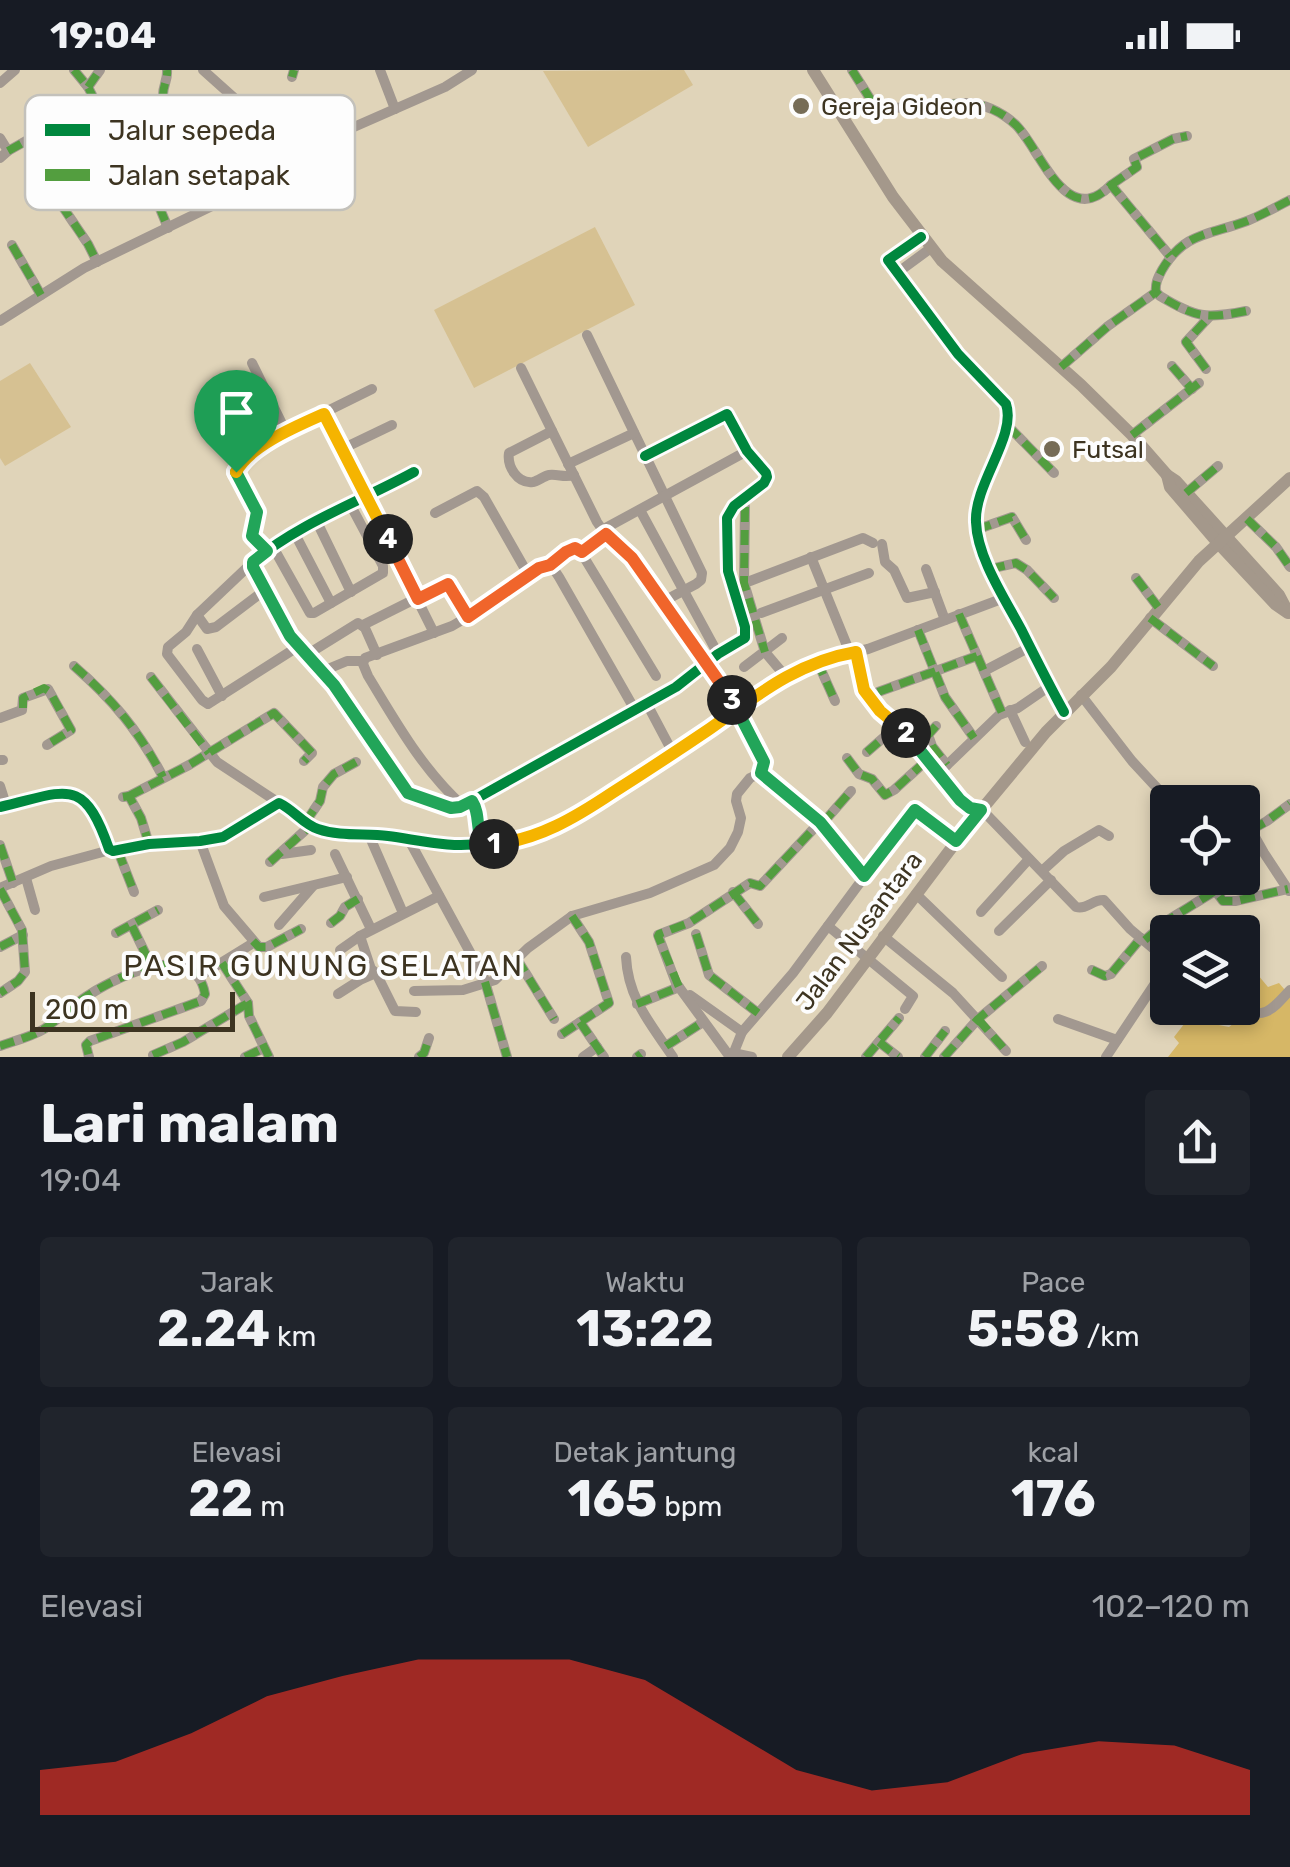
<!DOCTYPE html>
<html lang="id">
<head>
<meta charset="utf-8">
<style>
	:root { --surface:#171b24; --page:#20242c; --text:#f1f3f6; --muted:#9ea1a6; --accent:#d93025 }
	body { margin:0; font-family:Rubik,sans-serif; background:var(--page); color:var(--text); height:100vh; display:flex; flex-direction:column; font-size:38px; white-space:nowrap }
	* { box-sizing:border-box; margin:0 }
	p { font-size:32px; color:var(--muted) }
	.icon { flex:none; width:55px; height:55px; fill:none; stroke:currentColor; stroke-width:2; stroke-linecap:round; stroke-linejoin:round }
	.map { position:relative; height:987px; overflow:hidden }
	.drawer { display:flex; flex-direction:column; background:var(--surface); flex:1 }
	.drawer>* { flex:none }
	.controls { position:absolute; left:1150px; top:715px; display:grid; gap:20px }
	.controls a { display:grid; place-items:center; width:110px; height:110px; border-radius:10px; background:var(--surface); box-shadow:0 5px 15px #0003; font-size:50px }
	.scale { position:absolute; left:30px; bottom:25px; width:205px; box-sizing:border-box; padding-left:10px; border:5px solid #3d3421; border-top:0; font-size:28px; line-height:35px; white-space:nowrap; color:#3d3421; -webkit-text-stroke:8px #fdfdfd; paint-order:stroke }
	.pin { position:absolute; display:grid; place-items:center; width:85px; height:85px; color:#fff; margin:-102px -42px; border-radius:50% 50% 50% 0; rotate:-45deg; box-shadow:0 0 10px #0007 }
	.pin .icon { rotate:45deg }
	.km { position:absolute; width:50px; height:50px; margin:-25px; border-radius:50%; background:#222; color:#fff; font-size:28px; line-height:50px; text-align:center }
	.round { display:grid; place-items:center; flex:none; width:105px; height:105px; border-radius:10px; background:var(--page) }
	.headline { display:flex; align-items:center; justify-content:space-between; height:170px; padding:0 40px }
	h1 { font-size:55px; font-weight:700; line-height:75px }
	.metrics { display:grid; grid-template-columns:repeat(3,1fr); gap:15px; height:170px; padding:10px 40px }
	.metrics div { display:grid; align-content:center; border-radius:10px; background:var(--page); text-align:center }
	.metrics b { font-size:50px; font-weight:700 }
	.metrics small { font-size:28px; font-weight:400 }
	.metrics p { font-size:28px }
	.chart { height:280px; padding:20px 40px }
	.chart p { display:flex; justify-content:space-between }
	.chart svg { width:100%; height:180px; margin-top:10px; fill:var(--accent); opacity:.7 }
	.status { display:flex; justify-content:space-between; align-items:center; height:70px; padding:0 50px; background:var(--surface); direction:ltr }
	.status svg { height:28px; fill:currentColor }
	.map>svg:first-child { display:block }
	.green { fill:#d6c192 }
	.forest { fill:#d6b766 }
	.lines { fill:none; stroke-linecap:round; stroke-linejoin:round }
	.minor { stroke:#a29890; stroke-width:10 }
	.major { stroke:#a4988b; stroke-width:12 }
	.quiet { stroke:#539e3f; stroke-width:8; stroke-dasharray:15 8; stroke-linecap:butt }
	.cycleway-casing { stroke:#fdfdfd; stroke-width:16 }
	.cycleway { stroke:#00873e; stroke-width:10 }
	.split-1-casing { stroke:#fff; stroke-width:20 }
	.split-2-casing { stroke:#fff; stroke-width:20 }
	.split-3-casing { stroke:#fff; stroke-width:20 }
	.split-4-casing { stroke:#fff; stroke-width:20 }
	.split-5-casing { stroke:#fff; stroke-width:20 }
	.split-1 { stroke:#22a559; stroke-width:12 }
	.split-2 { stroke:#f5b400; stroke-width:12 }
	.split-3 { stroke:#22a559; stroke-width:12 }
	.split-4 { stroke:#f0652b; stroke-width:12 }
	.split-5 { stroke:#f5b400; stroke-width:12 }
	.poi-dot { fill:#766c56; stroke:#fdfdfd; stroke-width:4 }
	.labels { text-anchor:middle; dominant-baseline:central; stroke-width:8; stroke-linejoin:round; paint-order:stroke }
	.poi-label { font-size:25px; fill:#3d3421; stroke:#fdfdfd; text-anchor:start }
	.street-label { font-size:25px; fill:#3d3421; stroke:#fdfdfd }
	.quarter-label { font-size:30px; letter-spacing:2.5px; fill:#3d3421; stroke:#fdfdfd }
	.key { fill:#fdfdfd; stroke:#c3c1bb; stroke-width:2.5 }
	.key-label { font-size:28px; fill:#3d3421 }
</style>
</head>
<body>
<div class="status"><b>19:04</b><svg viewBox="0 0 49 12"><path d="M0 12V9h3v3zM5 12V6h3v6zM10 12V3h3v9zM15 12V0h3v12zM26 1h20v11H26zM47 4h2v5h-2z"/></svg></div>
<div class="map">
<svg width="1290" height="987" viewBox="0 0 1290 987">
	<rect width="100%" height="100%" fill="#e0d4b9"/>
	<g class="green">
		<polygon points="684,0 693,15 588,77 543,1"/>
		<polygon points="595,157 635,235 474,318 434,240"/>
		<polygon points="30,293 71,357 5,396 0,388 0,311"/>
	</g>
	<polygon class="forest" points="1243,887 1268,917 1279,913 1290,926 1290,987 1168,987 1179,973 1174,967 1188,949 1229,957 1246,944 1242,938"/>
	<g class="lines">
		<g class="minor">
			<polyline points="74,0 88,17 108,56 123,80 131,88 152,100 151,109 141,120 147,131 156,129 168,158"/>
			<polyline points="203,0 251,43 307,80"/>
			<polyline points="380,0 395,39"/>
			<path d="M852,0L874,35L879,39L966,33C985,34 1002,42 1016,55C1041,80 1066,161 1111,115L1170,186"/>
			<polyline points="292,7 294,0"/>
			<polyline points="0,13 15,0"/>
			<polyline points="88,17 100,0"/>
			<polyline points="0,68 8,81 0,88"/>
			<polyline points="202,78 231,60 251,43"/>
			<polyline points="8,81 56,54 87,100 59,121 56,127 88,174 97,192"/>
			<path d="M164,114L179,84C172,66 162,45 163,25C163,15 168,10 167,0"/>
			<polyline points="1111,115 1137,97 1134,89 1173,69 1187,66"/>
			<path d="M921,167L888,190L958,284L1006,334C1017,366 974,414 976,452C977,487 1005,529 1021,559C1035,587 1049,615 1064,642"/>
			<polyline points="12,175 41,225"/>
			<polyline points="897,203 931,178"/>
			<path d="M1246,241C1206,249 1196,248 1160,226L1156,222C1155,213 1158,208 1162,200C1184,162 1210,165 1247,151C1262,145 1276,137 1290,130"/>
			<polyline points="0,251 84,198 214,135 282,99 322,71 445,17 472,0"/>
			<polyline points="587,265 702,503 701,510 696,514 662,532"/>
			<polyline points="252,293 286,362"/>
			<polyline points="1172,296 1192,319"/>
			<polyline points="1061,297 1108,256 1156,222"/>
			<polyline points="1206,299 1186,272 1209,247"/>
			<polyline points="324,343 434,563"/>
			<polyline points="1008,356 1054,403"/>
			<path d="M552,361L509,383C507,396 517,414 533,412C538,411 544,406 549,405C559,404 564,408 574,405"/>
			<polyline points="1132,365 1199,313"/>
			<polyline points="342,379 392,355"/>
			<polyline points="568,394 634,363"/>
			<path d="M414,402C363,430 297,454 253,492V497L290,566L322,600L342,625L405,720L414,727L451,738L460,737L472,731L676,617L718,584L745,568V557L728,501L727,448L734,436L764,413L767,407L766,403L747,381L727,344L645,386"/>
			<polyline points="1186,423 1218,396"/>
			<polyline points="745,437 744,513 765,582 786,607"/>
			<polyline points="640,440 718,584"/>
			<polyline points="435,443 477,421 484,427 529,506"/>
			<polyline points="1247,449 1276,477 1290,497"/>
			<polyline points="317,452 351,522"/>
			<polyline points="976,458 984,457 1012,447 1026,470"/>
			<polyline points="602,460 747,381"/>
			<polyline points="295,464 331,533"/>
			<polyline points="882,474 885,492 894,500 907,528 935,522"/>
			<polyline points="273,477 310,543 314,543 383,503 383,496 350,434"/>
			<path d="M267,481L252,466C253,457 259,450 257,441C252,425 235,413 237,396L260,377L291,359L372,319"/>
			<polyline points="582,483 606,465"/>
			<polyline points="811,487 850,583"/>
			<polyline points="253,492 197,545 186,562 168,577 167,584 202,630 208,634 299,576"/>
			<polyline points="550,495 571,479 579,479 656,606"/>
			<polyline points="926,499 945,550"/>
			<polyline points="990,499 1016,493 1027,500 1054,528"/>
			<polyline points="1136,508 1158,537"/>
			<polyline points="750,511 863,468 873,473"/>
			<polyline points="761,543 869,503"/>
			<polyline points="959,544 1002,643"/>
			<polyline points="197,545 207,559 216,557 265,520"/>
			<polyline points="1150,548 1213,596"/>
			<polyline points="363,555 445,514 450,516 468,547"/>
			<polyline points="918,560 945,627 974,668"/>
			<polyline points="197,579 222,626"/>
			<path d="M856,581L864,620L875,636L902,658L960,730C969,738 979,738 987,745L1076,837C1087,840 1093,829 1104,830L1130,859L1168,891"/>
			<polyline points="308,584 358,553 365,558 377,585"/>
			<polyline points="817,591 835,631"/>
			<path d="M74,596C113,630 139,661 163,707"/>
			<polyline points="744,597 782,568"/>
			<polyline points="323,601 347,591 363,591"/>
			<polyline points="984,601 1030,577"/>
			<polyline points="151,607 217,692 279,733"/>
			<polyline points="878,622 977,586"/>
			<polyline points="1081,625 1132,691 1170,732"/>
			<polyline points="647,634 673,683"/>
			<polyline points="1010,640 1025,672"/>
			<polyline points="0,648 22,640 23,628 48,619 71,660 47,675"/>
			<polyline points="936,656 928,665 932,676 947,695"/>
			<polyline points="867,682 898,655"/>
			<polyline points="847,688 859,704 872,709 885,725 894,720 927,690"/>
			<polyline points="0,690 3,690"/>
			<polyline points="944,698 999,645 1018,638 1050,616"/>
			<polyline points="761,703 820,752 865,807"/>
			<polyline points="0,716 6,735"/>
			<polyline points="129,726 189,695 274,643 312,683 304,691"/>
			<polyline points="123,727 129,726 141,748 149,774"/>
			<path d="M472,731C481,745 475,760 483,773C536,783 605,728 648,700C699,666 748,629 801,598L828,588L868,579L1004,528"/>
			<polyline points="1210,732 1228,722 1236,732"/>
			<path d="M463,736C422,699 396,652 368,606L363,594L365,588L452,556L486,536L547,494L553,498L559,507L635,640"/>
			<path d="M0,737C66,722 83,704 109,779L113,781L149,774L200,771L223,767L279,733C294,740 303,754 318,759C341,767 365,763 388,766C419,770 453,779 483,773"/>
			<polyline points="1242,744 1264,783 1289,821"/>
			<polyline points="305,753 320,731 323,717 334,704 356,692"/>
			<polyline points="822,754 851,721"/>
			<polyline points="1251,760 1267,751 1290,734"/>
			<polyline points="369,765 403,843"/>
			<polyline points="409,770 484,908 507,987"/>
			<polyline points="200,771 224,836 259,877 267,877 301,859"/>
			<polyline points="0,775 13,813"/>
			<polyline points="118,781 134,822"/>
			<polyline points="282,784 311,780"/>
			<polyline points="335,784 371,859"/>
			<polyline points="270,792 310,756"/>
			<polyline points="1042,801 1064,781 1099,760 1109,766"/>
			<polyline points="26,808 35,840"/>
			<polyline points="1206,808 1223,831 1236,831 1288,819"/>
			<polyline points="0,818 51,796 110,780"/>
			<polyline points="0,819 22,860 25,902 18,911 0,923"/>
			<polyline points="733,822 758,854"/>
			<polyline points="916,824 1002,907"/>
			<polyline points="264,827 347,807"/>
			<polyline points="981,842 1029,789"/>
			<polyline points="331,853 340,846 345,837 358,829"/>
			<polyline points="279,855 313,816"/>
			<polyline points="132,856 152,897"/>
			<polyline points="828,856 913,926 905,939"/>
			<polyline points="999,861 1051,810"/>
			<polyline points="116,863 158,840"/>
			<polyline points="696,864 709,905 758,943"/>
			<polyline points="883,866 953,923 1006,981"/>
			<polyline points="1145,870 1168,850 1215,821"/>
			<polyline points="0,877 23,865"/>
			<polyline points="340,880 360,866"/>
			<path d="M626,887C628,929 651,954 673,987"/>
			<polyline points="517,889 554,949"/>
			<polyline points="222,893 248,933 249,946 269,987"/>
			<polyline points="1092,900 1105,906 1111,904 1141,868"/>
			<polyline points="198,907 250,875 253,871"/>
			<polyline points="414,921 463,920 495,910 528,878 572,846 650,823 714,795 730,778 738,762 741,748 736,731 737,724 750,708 761,703 764,692 722,615 632,488 606,465 597,452 521,298"/>
			<polyline points="338,924 360,910 376,903"/>
			<polyline points="690,925 742,962"/>
			<polyline points="637,934 679,917"/>
			<path d="M1238,938C1264,951 1273,939 1290,920"/>
			<polyline points="416,942 395,941 376,903 371,899 360,866 439,826"/>
			<polyline points="1197,948 1207,938"/>
			<polyline points="1058,949 1117,970"/>
			<polyline points="580,952 604,987"/>
			<polyline points="562,964 609,933 589,872 572,846"/>
			<polyline points="879,972 898,987"/>
			<path d="M0,976C14,971 31,967 44,959C59,949 72,936 87,926C117,907 195,867 205,924L201,931L90,971L86,975L89,987"/>
			<polyline points="666,976 703,952"/>
			<polyline points="733,983 752,987"/>
			<polyline points="153,985 183,972 248,933"/>
			<polyline points="245,987 264,978"/>
			<polyline points="419,987 424,983 429,968"/>
			<polyline points="583,987 597,977"/>
			<polyline points="637,987 641,984"/>
			<polyline points="730,987 676,913 658,865 689,853 750,813 760,816 820,752"/>
			<polyline points="732,987 742,962 793,903 913,741 918,741 956,771"/>
			<polyline points="866,987 899,948"/>
			<polyline points="925,987 945,961"/>
			<polyline points="944,987 978,949 1042,896"/>
			<polyline points="1106,987 1168,894"/>
		</g>
		<g class="major">
			<polyline points="813,0 893,127 942,191 1081,315 1132,365 1167,405 1176,411 1279,525 1288,542"/>
			<polyline points="1167,405 1170,417 1218,473 1275,534 1288,543"/>
			<polyline points="788,987 827,943 968,756 1046,662 1111,597 1199,491 1290,408"/>
		</g>
		<g class="quiet">
			<polyline points="74,0 88,17 108,56 123,80 131,88 152,100 151,109 141,120 147,131 156,129 168,158"/>
			<path d="M852,0L874,35L879,39L966,33C985,34 1002,42 1016,55C1041,80 1066,161 1111,115L1170,186"/>
			<polyline points="292,7 294,0"/>
			<polyline points="88,17 100,0"/>
			<polyline points="8,81 56,54 87,100 59,121 56,127 88,174 97,192"/>
			<path d="M164,114L179,84C172,66 162,45 163,25C163,15 168,10 167,0"/>
			<polyline points="1111,115 1137,97 1134,89 1173,69 1187,66"/>
			<polyline points="12,175 41,225"/>
			<path d="M1246,241C1206,249 1196,248 1160,226L1156,222C1155,213 1158,208 1162,200C1184,162 1210,165 1247,151C1262,145 1276,137 1290,130"/>
			<polyline points="1172,296 1192,319"/>
			<polyline points="1061,297 1108,256 1156,222"/>
			<polyline points="1206,299 1186,272 1209,247"/>
			<polyline points="1008,356 1054,403"/>
			<polyline points="1132,365 1199,313"/>
			<polyline points="1186,423 1218,396"/>
			<polyline points="745,437 744,513 765,582"/>
			<polyline points="1247,449 1276,477 1290,497"/>
			<polyline points="976,458 984,457 1012,447 1026,470"/>
			<polyline points="990,499 1016,493 1027,500 1054,528"/>
			<polyline points="1136,508 1158,537"/>
			<polyline points="959,544 1002,643"/>
			<polyline points="1150,548 1213,596"/>
			<polyline points="918,560 945,627 974,668"/>
			<polyline points="817,591 835,631"/>
			<path d="M74,596C113,630 139,661 163,707"/>
			<polyline points="151,607 209,683"/>
			<polyline points="878,622 977,586"/>
			<polyline points="23,638 23,628 44,618 50,622 71,660 47,675"/>
			<polyline points="936,656 928,665 932,676 947,695"/>
			<polyline points="867,682 898,655"/>
			<polyline points="847,688 859,704 872,709 885,725 894,720 927,690"/>
			<polyline points="129,726 189,695 274,643 312,683 304,691"/>
			<polyline points="123,727 129,726 141,748 149,774"/>
			<polyline points="305,753 320,731 323,717 334,704 356,692"/>
			<polyline points="822,754 851,721"/>
			<polyline points="1251,760 1267,751 1290,734"/>
			<polyline points="0,775 13,813"/>
			<polyline points="118,781 134,822"/>
			<polyline points="270,792 308,758"/>
			<polyline points="1206,808 1223,831 1236,831 1288,819"/>
			<polyline points="0,819 22,860 25,902 18,911 0,923"/>
			<polyline points="733,822 758,854"/>
			<polyline points="331,853 340,846 345,837 358,829"/>
			<polyline points="132,856 152,897"/>
			<polyline points="116,863 158,840"/>
			<polyline points="696,864 709,905 758,943"/>
			<polyline points="1145,870 1168,850 1215,821"/>
			<polyline points="253,871 259,877 267,877 301,859"/>
			<polyline points="0,877 23,865"/>
			<polyline points="517,889 554,949"/>
			<polyline points="222,893 248,933 249,946 269,987"/>
			<polyline points="1092,900 1105,906 1111,904 1141,868"/>
			<polyline points="485,912 507,987"/>
			<polyline points="637,934 679,917 658,866 659,864 689,853 750,813 760,816 820,752"/>
			<polyline points="978,949 1006,981"/>
			<polyline points="580,952 604,987"/>
			<polyline points="562,964 609,933 589,872 572,846"/>
			<polyline points="879,972 898,987"/>
			<path d="M0,976C14,971 31,967 44,959C59,949 72,936 87,926C117,907 195,867 205,924L201,931L90,971L86,975L89,987"/>
			<polyline points="666,976 703,952"/>
			<polyline points="153,985 183,972 248,933"/>
			<polyline points="245,987 264,978"/>
			<polyline points="419,987 424,983 429,968"/>
			<polyline points="637,987 641,984"/>
			<polyline points="866,987 899,948"/>
			<polyline points="925,987 945,961"/>
			<polyline points="944,987 978,949 1042,896"/>
		</g>
		<g class="cycleway-casing">
			<g id="cycleway">
				<path d="M921,167L888,190L958,284L1006,334C1017,366 974,414 976,452C977,487 1005,529 1021,559C1035,587 1049,615 1064,642"/>
				<path d="M414,402C363,430 297,454 253,492V497L290,566L322,600L342,625L405,720L414,727L451,738L460,737L472,731L676,617L718,584L745,568V557L728,501L727,448L734,436L764,413L767,407L766,403L747,381L727,344L645,386"/>
				<path d="M0,737C66,722 83,704 109,779L113,781L149,774L200,771L223,767L279,733C294,740 303,754 318,759C341,767 365,763 388,766C419,770 453,779 483,773"/>
			</g>
		</g>
		<use href="#cycleway" class="cycleway"/>
	</g>
	<g class="lines">
		<g class="split-1-casing">
			<path id="split-1" d="M236,402L257,442L252,466L267,481L253,492V497L290,566L334,615L408,723L451,738L460,737L472,731C481,745 475,760 483,773L494,774"/>
		</g>
		<g class="split-2-casing">
			<path id="split-2" d="M494,774C538,770 576,747 612,723C645,702 677,681 708,660C756,626 797,592 856,582L864,620L880,641L906,663"/>
		</g>
		<g class="split-3-casing">
			<polyline id="split-3" points="732,630 764,692 761,703 820,752 864,806 915,740 956,771 981,740 970,738 960,730 906,663"/>
		</g>
		<g class="split-4-casing">
			<polyline id="split-4" points="388,469 418,529 448,514 468,547 539,498 550,495 566,482 575,478 582,482 606,464 632,488 732,630"/>
		</g>
		<g class="split-5-casing">
			<path id="split-5" d="M236,402C249,376 297,356 324,344L388,469"/>
		</g>
		<use href="#split-1" class="split-1"/>
		<use href="#split-2" class="split-2"/>
		<use href="#split-3" class="split-3"/>
		<use href="#split-4" class="split-4"/>
		<use href="#split-5" class="split-5"/>
	</g>
	<g class="poi-dot">
		<circle cx="801" cy="36" r="10"/>
		<circle cx="1052" cy="379" r="10"/>
	</g>
	<g class="labels">
		<g class="poi-label">
			<text x="821" y="36">Gereja Gideon</text>
			<text x="1072" y="379">Futsal</text>
		</g>
		<g class="street-label">
			<text transform="translate(859 861) rotate(-53)">Jalan Nusantara</text>
		</g>
		<g class="quarter-label">
			<text x="324" y="896">PASIR GUNUNG SELATAN</text>
		</g>
	</g>
	<rect x="25" y="25" width="330" height="115" rx="15" class="key"/>
	<rect x="45" y="54" width="45" height="12" fill="#00873e"/>
	<rect x="45" y="99" width="45" height="12" fill="#539e3f"/>
	<g class="key-label">
		<text x="108" y="70">Jalur sepeda</text>
		<text x="108" y="115">Jalan setapak</text>
	</g>
</svg>
<div class="controls">
<a><svg class="icon" aria-label="locate" viewBox="0 0 24 24"><circle cx="12" cy="12" r="6"/><path d="M12 2v4M12 18v4M2 12h4M18 12h4"/></svg></a>
<a><svg class="icon" aria-label="layers" viewBox="0 0 24 24"><path d="M12 4l9 5-9 5-9-5zM3 14l9 5 9-5"/></svg></a>
</div>
<div class="scale">200 m</div>
<div class="pin" style="left:236px;top:402px;background:#1e9e55"><svg class="icon" aria-label="arrive" viewBox="0 0 24 24"><path d="M6 21V4h12l-3 4 3 4H6"/></svg></div>
<b class="km" style="left:494px;top:774px">1</b>
<b class="km" style="left:906px;top:663px">2</b>
<b class="km" style="left:732px;top:630px">3</b>
<b class="km" style="left:388px;top:469px">4</b>
</div>
<section class="drawer">
<div class="headline"><div><h1>Lari malam</h1><p>19:04</p></div><a class="round"><svg class="icon" aria-label="share" viewBox="0 0 24 24"><path d="M12 15V3M7 8l5-5 5 5M5 13v7h14v-7"/></svg></a></div>
<div class="metrics">
<div><p>Jarak</p><b>2.24<small> km</small></b></div>
<div><p>Waktu</p><b>13:22</b></div>
<div><p>Pace</p><b>5:58<small> /km</small></b></div>
</div>
<div class="metrics">
<div><p>Elevasi</p><b>22<small> m</small></b></div>
<div><p>Detak jantung</p><b>165<small> bpm</small></b></div>
<div><p>kcal</p><b>176</b></div>
</div>
<div class="chart"><p><span>Elevasi</span>102–120 m</p>
<svg viewBox="0 0 160 44" preserveAspectRatio="none"><path d="M0 44V33L10 31L20 24L30 15L40 10L50 6L60 6L70 6L80 11L90 22L100 33L110 38L120 36L130 29L140 26L150 27L160 33V44z"/></svg>
</div>
</section>
</body>
</html>
